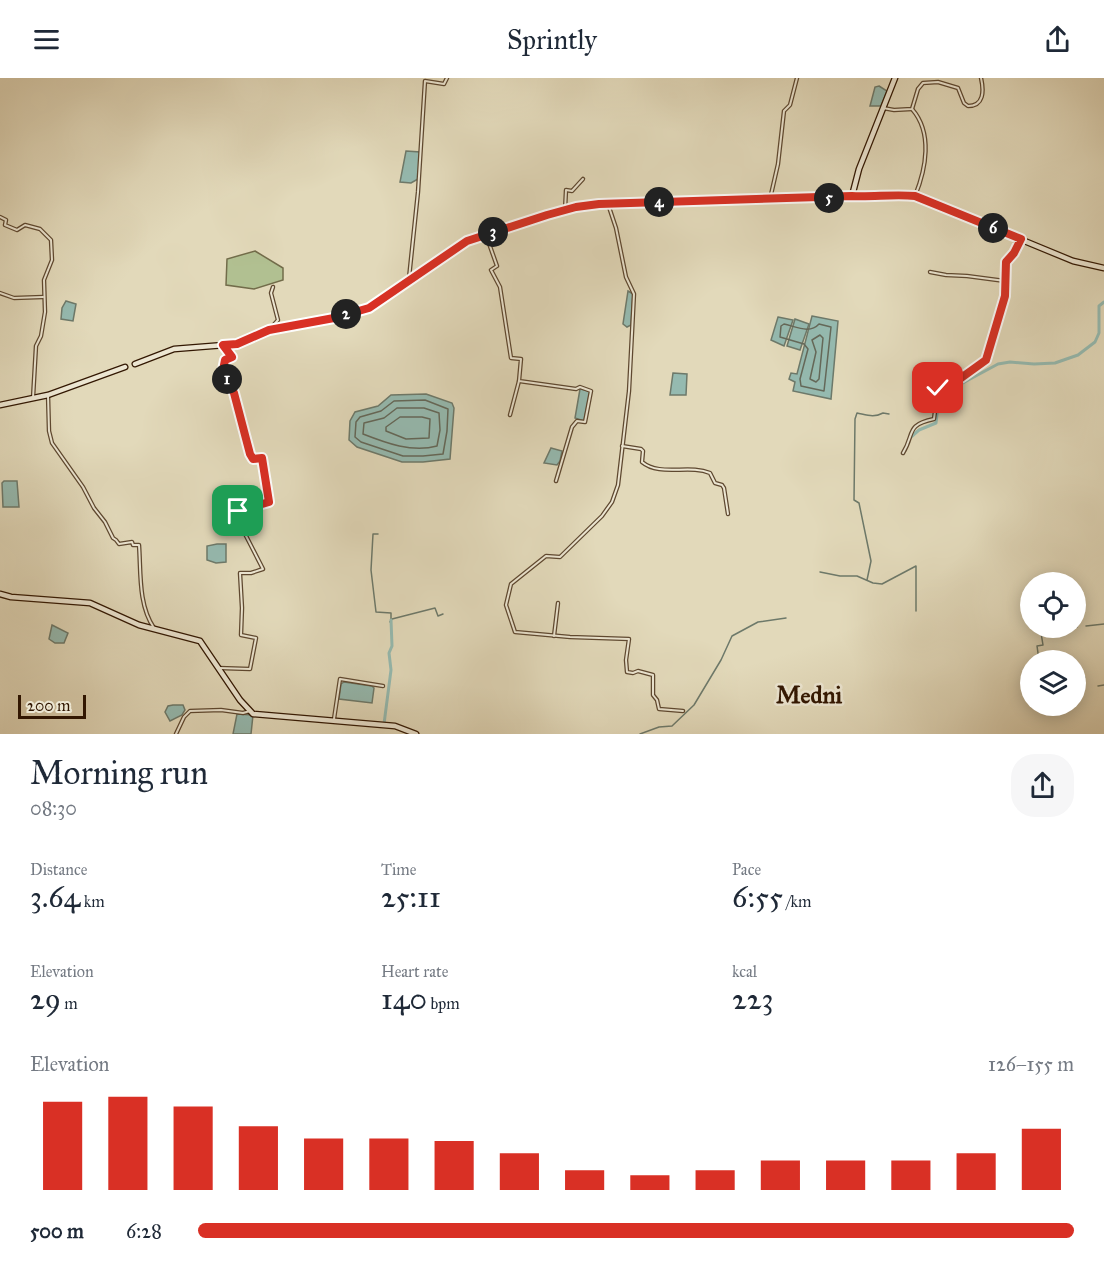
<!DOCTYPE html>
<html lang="en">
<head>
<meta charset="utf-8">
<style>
	:root { --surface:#fff; --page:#f6f6f7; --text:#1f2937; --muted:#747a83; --accent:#d93025 }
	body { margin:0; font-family:"IM FELL Great Primer",serif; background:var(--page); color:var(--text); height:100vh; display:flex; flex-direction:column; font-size:22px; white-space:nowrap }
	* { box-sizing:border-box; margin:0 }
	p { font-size:20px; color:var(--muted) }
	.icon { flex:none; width:33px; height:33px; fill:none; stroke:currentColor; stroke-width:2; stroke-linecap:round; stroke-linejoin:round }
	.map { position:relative; height:656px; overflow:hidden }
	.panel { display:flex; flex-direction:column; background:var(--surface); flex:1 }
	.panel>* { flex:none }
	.buttons { position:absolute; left:1020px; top:494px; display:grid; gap:12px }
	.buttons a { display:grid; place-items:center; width:66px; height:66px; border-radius:50%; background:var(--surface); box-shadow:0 3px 15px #0003; font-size:30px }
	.scale { position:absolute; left:18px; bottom:15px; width:68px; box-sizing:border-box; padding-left:6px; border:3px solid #321702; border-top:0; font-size:16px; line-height:21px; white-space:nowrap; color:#321702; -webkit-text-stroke:4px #ece6d2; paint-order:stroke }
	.pin { position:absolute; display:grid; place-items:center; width:51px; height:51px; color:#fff; margin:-26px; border-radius:12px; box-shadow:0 3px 9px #0006 }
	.km { position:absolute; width:30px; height:30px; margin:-15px; border-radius:50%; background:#222; color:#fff; font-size:16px; line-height:30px; text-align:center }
	.round { display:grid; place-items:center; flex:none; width:63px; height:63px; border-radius:24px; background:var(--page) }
	.headline { display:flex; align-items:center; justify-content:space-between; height:102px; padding:0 30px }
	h1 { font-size:33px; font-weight:600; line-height:45px }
	.stats { display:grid; grid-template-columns:repeat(3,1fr); gap:9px; height:102px; padding:6px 30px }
	.stats div { display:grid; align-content:center }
	.stats b { font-size:30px; font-weight:600 }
	.stats small { font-size:16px; font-weight:400 }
	.stats p { font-size:16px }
	.chart { height:168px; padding:12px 30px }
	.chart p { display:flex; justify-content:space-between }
	.chart svg { width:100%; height:108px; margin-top:6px; stroke:var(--accent); stroke-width:6 }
	ul { padding:0 30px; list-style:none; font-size:20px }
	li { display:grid; grid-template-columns:96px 72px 1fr; align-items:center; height:45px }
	li i { height:15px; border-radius:8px; background:var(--accent) }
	header { display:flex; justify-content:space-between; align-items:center; height:78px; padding:0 30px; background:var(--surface); font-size:27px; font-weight:600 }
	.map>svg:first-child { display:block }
	.green { fill:#b1c091; stroke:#726c4a; stroke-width:1.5 }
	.water { fill:#95bab0; stroke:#6d796a; stroke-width:1.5 }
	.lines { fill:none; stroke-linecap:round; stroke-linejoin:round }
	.shore { stroke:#646859; stroke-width:1.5 }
	.stream { stroke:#6d796a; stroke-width:1.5 }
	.canal { stroke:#95bab0; stroke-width:3 }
	.street-casing { stroke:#5e4830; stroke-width:4.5 }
	.secondary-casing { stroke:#321702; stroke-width:7 }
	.street { stroke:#ece6d2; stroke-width:2 }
	.secondary { stroke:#ece6d2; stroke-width:4.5 }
	.route-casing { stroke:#fff; stroke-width:12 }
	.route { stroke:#d93025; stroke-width:8 }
	.labels { text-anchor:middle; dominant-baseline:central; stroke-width:5; stroke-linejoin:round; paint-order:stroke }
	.quarter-label { font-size:24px; font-weight:bold; fill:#321702; stroke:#ece6d2 }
</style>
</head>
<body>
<header><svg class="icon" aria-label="menu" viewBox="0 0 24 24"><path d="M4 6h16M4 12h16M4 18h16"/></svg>Sprintly<svg class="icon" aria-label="share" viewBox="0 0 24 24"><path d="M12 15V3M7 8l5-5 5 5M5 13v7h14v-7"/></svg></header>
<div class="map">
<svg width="1104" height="656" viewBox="0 0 1104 656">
	<rect width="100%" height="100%" fill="#e2d9ba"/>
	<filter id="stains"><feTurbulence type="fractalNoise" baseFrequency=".00333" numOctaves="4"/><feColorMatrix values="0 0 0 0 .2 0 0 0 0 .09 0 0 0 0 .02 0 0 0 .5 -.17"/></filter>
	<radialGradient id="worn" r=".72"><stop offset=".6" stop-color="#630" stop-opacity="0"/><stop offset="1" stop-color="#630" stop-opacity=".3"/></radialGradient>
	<polygon class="green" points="255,173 283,190 283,202 254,211 226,207 227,181"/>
	<g class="water">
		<polygon points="879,8 887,13 881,28 870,28 875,9"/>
		<polygon points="406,73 420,74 418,101 411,105 400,104"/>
		<polygon points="628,213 633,216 631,247 627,249 623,246"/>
		<polygon points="66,223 76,226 73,243 61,241 62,230"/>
		<polygon points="812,238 838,243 831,321 793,313 795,304 789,301 791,295 797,296"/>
		<polygon points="778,239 793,242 784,268 771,262"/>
		<polygon points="795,241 809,246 800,272 787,268"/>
		<polygon points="673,295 687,296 686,317 670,317"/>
		<polygon points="580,311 590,313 584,343 575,340"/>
		<polygon points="426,316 452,325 454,330 450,381 423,384 402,384 357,369 349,362 350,343 355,334 378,328 391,317"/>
		<polygon points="551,370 562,373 560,383 557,387 544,385"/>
		<polygon points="4,403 17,403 19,429 3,429 2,405"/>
		<polygon points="217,466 226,466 226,484 216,485 207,482 207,468"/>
		<polygon points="52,547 68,555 64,565 55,565 49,561"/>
		<polygon points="344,604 372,608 374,610 372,625 339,621 341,606"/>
		<polygon points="173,627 183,627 185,632 182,637 170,643 165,634 168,628"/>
		<polygon points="237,636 253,637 251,656 233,656"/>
	</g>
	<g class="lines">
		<g class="shore">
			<path d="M784,246C797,249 810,256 819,246L831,249L824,313L801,308L800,301L808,271L804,266L780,259L781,248Z"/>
			<polygon points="820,257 823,260 819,301 816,304 810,301 816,274 812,262"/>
			<polygon points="425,322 448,331 447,353 443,376 423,378 403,378 361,364 355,359 356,344 360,339 381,333 394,323"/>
			<path d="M397,330H424L439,335L440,352L437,368C412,375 386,365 363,356L364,345L384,340Z"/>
			<polygon points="400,339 422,339 430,341 429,360 406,361 386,353 386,349"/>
		</g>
		<g class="stream">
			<polyline points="378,456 373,456 371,492 376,534 391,535 391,542"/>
			<polyline points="820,494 840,498 857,498 873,505 882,506 916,488 916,533"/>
			<path d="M867,502L871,483L859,425L854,422L855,341L857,335C867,337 874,340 883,335L889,336"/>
			<polyline points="390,544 392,541 435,530 438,538 443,536"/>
			<polyline points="1086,548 1104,546"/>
			<polyline points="1039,582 1037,568 1043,567 1041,555 1077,549"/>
			<polyline points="1076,603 1085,599"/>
			<polyline points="1098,608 1104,607"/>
			<polyline points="640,656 659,649 672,648 694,627 721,582 732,558 758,544 786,540"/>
		</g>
		<g class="canal">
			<polyline points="911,359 919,352 936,345 939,318 946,310 959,307 998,286 1010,284 1034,286 1055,285 1078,277 1095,264 1099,255 1099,228 1104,224"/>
			<polyline points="384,646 391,592 389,575 392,568 391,542"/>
		</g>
		<g class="street-casing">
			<g id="street">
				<path d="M883,30L894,32L912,31L918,11L923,5L938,4L958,10L964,25L968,28C984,28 984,13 981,0"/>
				<path d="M912,31C933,55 926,91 915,118"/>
				<polyline points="770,121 778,86 784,33 790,27 797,0"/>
				<polyline points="608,126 616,150 626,199 634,216 629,313 618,407 612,424 602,438 560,479 546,478 511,506 506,527 515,554 570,559 629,561 626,582 627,594 633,595 638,593 653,597 653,617 657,622 659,631 683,633"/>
				<polyline points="565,132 566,112 572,113 583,101"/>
				<polyline points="0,139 6,142 5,147 17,152 25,147 40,151 51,162 52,182 44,202 45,234 41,258 36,268 33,320"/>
				<polyline points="486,157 497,188 491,192 500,209 511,280 521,281 519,303 576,311 580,309 591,313 585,344 577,343 572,349 556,403"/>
				<polyline points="930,194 946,197 967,198 1005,203"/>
				<polyline points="409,200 418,114 425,3 444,6 447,0"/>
				<polyline points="0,215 14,220 43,219"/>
				<polyline points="271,250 278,242 271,215 273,209"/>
				<path d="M48,317L49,353L52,365L83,409L94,430L105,444L113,460L116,462L119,466L132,464L133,467H139C141,493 138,527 154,550"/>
				<polyline points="510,337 519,303"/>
				<path d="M622,368L641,371L643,373L642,384C660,399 689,386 710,395L715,405L722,407L724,410L728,436"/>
				<path d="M903,375C915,356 905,347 934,341L938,310L944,305L961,300L986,282L1005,218L1006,184L1014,175L1021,161"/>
				<polyline points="554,558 558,525"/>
				<polyline points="219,590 250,591 256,560 241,557 242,530 240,495 251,495 263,491 243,452 233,449 226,435 269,424 262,380 253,381 250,376 233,315 223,292 225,282 232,279 224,268"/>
				<polyline points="334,641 340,601 383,608"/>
				<polyline points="176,656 184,639 190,633 221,632 243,635 250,633"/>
			</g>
		</g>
		<g class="secondary-casing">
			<g id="secondary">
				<polyline points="852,118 859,91 895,0"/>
				<polyline points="135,286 174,271 237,266 269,252 334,240 369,230 467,163 547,137 576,129 599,126 915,118 1073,183 1104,190"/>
				<polyline points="0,327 48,317 125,289"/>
				<polyline points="0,516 11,519 90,525 139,547 200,563 240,622 253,636 395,648 416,656"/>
			</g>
		</g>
		<use href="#street" class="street"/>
		<use href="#secondary" class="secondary"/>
	</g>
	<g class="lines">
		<g class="route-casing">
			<path id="route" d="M238,433L269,424L262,380L253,381L250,376L234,315L223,292L225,282L232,279L223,267L237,266L269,252L334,240L369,230L467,163L547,137L576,129L599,126L852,118C873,119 895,116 915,118L1021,161L1014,175L1006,184L1005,218L986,282L961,300L944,304L938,310"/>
		</g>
		<use href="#route" class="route"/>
	</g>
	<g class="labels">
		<g class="quarter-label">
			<text x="809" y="617">Medni</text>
		</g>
	</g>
	<rect width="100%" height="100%" filter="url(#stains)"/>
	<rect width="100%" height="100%" fill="url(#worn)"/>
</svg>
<div class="buttons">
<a><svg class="icon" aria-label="locate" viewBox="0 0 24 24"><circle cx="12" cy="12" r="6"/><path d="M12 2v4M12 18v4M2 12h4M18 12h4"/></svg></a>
<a><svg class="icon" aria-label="layers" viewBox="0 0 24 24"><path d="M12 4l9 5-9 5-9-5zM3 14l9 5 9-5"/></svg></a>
</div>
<div class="scale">200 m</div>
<div class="pin" style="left:238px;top:433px;background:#1e9e55"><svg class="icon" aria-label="arrive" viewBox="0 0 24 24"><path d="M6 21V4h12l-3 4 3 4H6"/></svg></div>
<div class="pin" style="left:938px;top:310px;background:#d93025"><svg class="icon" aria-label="check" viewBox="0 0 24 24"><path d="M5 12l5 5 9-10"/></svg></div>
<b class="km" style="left:227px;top:301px">1</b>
<b class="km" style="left:346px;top:236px">2</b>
<b class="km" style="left:493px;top:154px">3</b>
<b class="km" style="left:659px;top:124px">4</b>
<b class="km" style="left:829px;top:120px">5</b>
<b class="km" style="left:993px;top:150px">6</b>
</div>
<section class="panel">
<div class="headline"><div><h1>Morning run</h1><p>08:30</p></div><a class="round"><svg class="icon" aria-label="share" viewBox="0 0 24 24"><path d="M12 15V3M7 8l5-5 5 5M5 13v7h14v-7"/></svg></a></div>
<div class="stats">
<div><p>Distance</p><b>3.64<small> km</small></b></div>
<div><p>Time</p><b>25:11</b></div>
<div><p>Pace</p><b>6:55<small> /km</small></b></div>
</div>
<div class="stats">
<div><p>Elevation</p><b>29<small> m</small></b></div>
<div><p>Heart rate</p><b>140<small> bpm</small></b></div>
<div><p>kcal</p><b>223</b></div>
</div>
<div class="chart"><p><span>Elevation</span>126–155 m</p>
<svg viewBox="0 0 160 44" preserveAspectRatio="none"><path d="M5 44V8M15 44V6M25 44V10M35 44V18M45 44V23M55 44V23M65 44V24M75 44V29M85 44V36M95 44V38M105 44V36M115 44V32M125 44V32M135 44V32M145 44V29M155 44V19"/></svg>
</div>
<ul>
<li><b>500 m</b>6:28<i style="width:100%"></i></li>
</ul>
</section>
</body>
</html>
